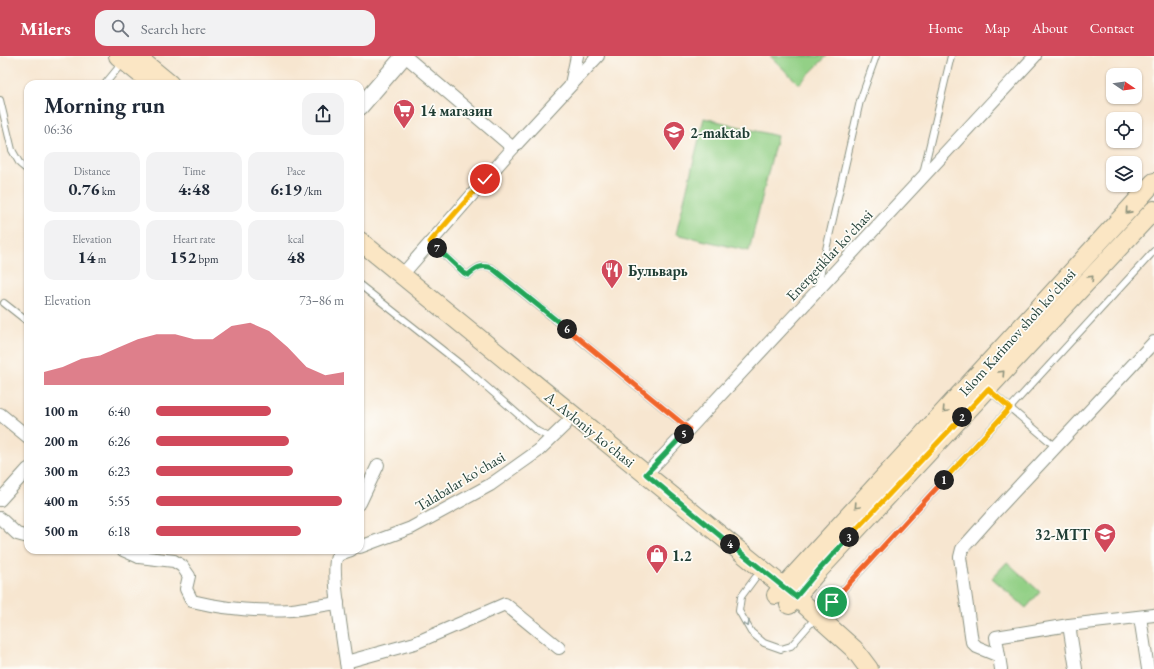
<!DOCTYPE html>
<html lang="en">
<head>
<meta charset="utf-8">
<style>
	:root { --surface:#fff; --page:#f2f2f3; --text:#1f2937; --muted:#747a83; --accent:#d1495b }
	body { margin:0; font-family:"EB Garamond",serif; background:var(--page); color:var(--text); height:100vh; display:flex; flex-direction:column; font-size:15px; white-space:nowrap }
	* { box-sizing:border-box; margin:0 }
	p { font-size:13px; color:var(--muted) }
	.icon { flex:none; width:22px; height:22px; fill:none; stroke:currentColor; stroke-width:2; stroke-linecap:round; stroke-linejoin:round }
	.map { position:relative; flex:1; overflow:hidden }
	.side { position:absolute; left:24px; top:24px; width:340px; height:474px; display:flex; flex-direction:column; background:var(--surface); border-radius:12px; box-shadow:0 1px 3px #0004 }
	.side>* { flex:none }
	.needle { width:26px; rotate:103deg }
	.controls { position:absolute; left:1106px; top:12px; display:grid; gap:8px }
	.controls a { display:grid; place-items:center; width:36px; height:36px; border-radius:8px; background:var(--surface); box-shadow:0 1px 3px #0004; font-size:20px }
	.pin { position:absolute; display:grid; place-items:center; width:34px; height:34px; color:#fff; margin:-17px; border:2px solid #fff; border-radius:50%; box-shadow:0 1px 4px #0007 }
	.km { position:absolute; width:20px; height:20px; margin:-10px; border-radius:50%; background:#222; color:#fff; font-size:11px; line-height:20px; text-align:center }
	.round { display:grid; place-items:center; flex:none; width:42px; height:42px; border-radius:12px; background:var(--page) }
	.head { display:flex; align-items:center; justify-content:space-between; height:68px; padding:0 20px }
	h1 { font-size:22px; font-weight:700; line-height:30px }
	.stats { display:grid; grid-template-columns:repeat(3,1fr); gap:6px; height:68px; padding:4px 20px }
	.stats div { display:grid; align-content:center; border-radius:10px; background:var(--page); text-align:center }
	.stats b { font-size:17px; font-weight:700 }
	.stats small { font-size:11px; font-weight:400 }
	.stats p { font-size:11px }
	.chart { height:112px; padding:8px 20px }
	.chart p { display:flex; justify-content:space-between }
	.chart svg { width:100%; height:72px; margin-top:4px; fill:var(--accent); opacity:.7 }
	ul { padding:0 20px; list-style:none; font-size:13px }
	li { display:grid; grid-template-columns:64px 48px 1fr; align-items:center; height:30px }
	li i { height:10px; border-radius:5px; background:var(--accent) }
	header { display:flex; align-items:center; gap:24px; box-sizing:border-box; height:56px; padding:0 20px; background:var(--accent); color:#fff }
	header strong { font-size:19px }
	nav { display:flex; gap:22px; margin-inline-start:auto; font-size:14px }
	.search { width:280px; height:36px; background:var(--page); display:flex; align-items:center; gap:10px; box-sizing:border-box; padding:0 14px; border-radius:12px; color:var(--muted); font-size:15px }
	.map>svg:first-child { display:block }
	.green { fill:#93d086; stroke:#59865d }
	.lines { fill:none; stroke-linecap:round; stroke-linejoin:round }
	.service-casing { stroke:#8b9282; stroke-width:8 }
	.minor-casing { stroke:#8b9282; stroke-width:14 }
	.tertiary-casing { stroke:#8b9282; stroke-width:18 }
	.secondary-casing { stroke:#8b9282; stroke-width:20 }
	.service { stroke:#fff; stroke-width:6 }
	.minor { stroke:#fff; stroke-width:12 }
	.tertiary { stroke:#fff; stroke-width:16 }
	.secondary { stroke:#fbe6c4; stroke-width:18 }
	.oneway { stroke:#8d927c }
	.oneway2 { stroke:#8f9e9a }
	.split-1-casing { stroke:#fff; stroke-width:8 }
	.split-2-casing { stroke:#fff; stroke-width:8 }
	.split-3-casing { stroke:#fff; stroke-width:8 }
	.split-4-casing { stroke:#fff; stroke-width:8 }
	.split-5-casing { stroke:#fff; stroke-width:8 }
	.split-6-casing { stroke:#fff; stroke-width:8 }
	.split-7-casing { stroke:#fff; stroke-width:8 }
	.split-8-casing { stroke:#fff; stroke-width:8 }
	.split-1 { stroke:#f0652b; stroke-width:5 }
	.split-2 { stroke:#f5b400; stroke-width:5 }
	.split-3 { stroke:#f5b400; stroke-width:5 }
	.split-4 { stroke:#22a559; stroke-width:5 }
	.split-5 { stroke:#22a559; stroke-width:5 }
	.split-6 { stroke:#f0652b; stroke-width:5 }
	.split-7 { stroke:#22a559; stroke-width:5 }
	.split-8 { stroke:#f5b400; stroke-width:5 }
	.labels { text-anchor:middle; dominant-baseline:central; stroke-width:3.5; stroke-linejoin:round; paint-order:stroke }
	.poi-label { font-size:15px; font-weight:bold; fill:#1f3d34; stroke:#fdfcf7; text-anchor:start }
	.street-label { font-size:15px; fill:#1f3d34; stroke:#fdfcf7 }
</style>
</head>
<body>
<header>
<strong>Milers</strong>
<div class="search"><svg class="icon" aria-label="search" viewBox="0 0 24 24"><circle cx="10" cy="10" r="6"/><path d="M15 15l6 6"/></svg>Search here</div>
<nav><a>Home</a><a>Map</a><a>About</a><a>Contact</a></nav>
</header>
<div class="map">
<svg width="1154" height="613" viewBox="0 0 1154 613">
	<rect width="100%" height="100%" fill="#fdfcf7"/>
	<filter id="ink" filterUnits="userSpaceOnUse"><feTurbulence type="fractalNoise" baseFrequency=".025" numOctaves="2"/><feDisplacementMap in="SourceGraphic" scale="8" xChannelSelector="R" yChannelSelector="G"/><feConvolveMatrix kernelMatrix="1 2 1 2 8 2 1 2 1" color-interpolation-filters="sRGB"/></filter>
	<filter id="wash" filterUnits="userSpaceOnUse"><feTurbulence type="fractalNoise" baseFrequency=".012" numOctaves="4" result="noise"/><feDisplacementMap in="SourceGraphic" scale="16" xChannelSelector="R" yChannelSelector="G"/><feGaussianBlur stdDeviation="0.9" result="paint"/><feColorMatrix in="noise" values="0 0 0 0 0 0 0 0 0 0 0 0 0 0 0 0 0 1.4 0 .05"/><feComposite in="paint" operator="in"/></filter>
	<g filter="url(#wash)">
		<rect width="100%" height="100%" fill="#f7e6d0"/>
		<g class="green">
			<polygon points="770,0 827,0 799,28"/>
			<polygon points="704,62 777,80 749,195 676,178"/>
			<polygon points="1007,506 1040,536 1026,552 992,522"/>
		</g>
	</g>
	<g filter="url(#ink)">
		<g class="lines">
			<g class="service-casing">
				<g id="service">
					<polyline points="105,28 123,6"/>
					<polyline points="0,44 12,94 20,108 26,113 28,113"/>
					<polyline points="923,117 951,0"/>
					<path d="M430,186L464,217L468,219C477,211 481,208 492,212L689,373"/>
					<polyline points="360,229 464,311 537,375 551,382"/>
					<polyline points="817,233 860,45 876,0"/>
					<polyline points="4,247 28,266"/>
					<polyline points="989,334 1056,391"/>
					<polyline points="755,522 741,541 739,555 751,576 764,587 781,593 791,590 811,567"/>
					<polyline points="832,546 1154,195"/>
				</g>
			</g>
			<g class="minor-casing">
				<g id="minor">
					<polyline points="405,0 513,92"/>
					<polyline points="571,28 577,0"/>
					<polyline points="402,219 513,92 598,0"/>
					<polyline points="0,358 28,381"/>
					<polyline points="646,418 689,373 1035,0"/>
					<polyline points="0,444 28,413"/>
					<polyline points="360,447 378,409"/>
					<polyline points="0,462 17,478 28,481"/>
					<polyline points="360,491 411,472 490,429 538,395 566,368"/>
					<polyline points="123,494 139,501"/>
					<path d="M140,494L139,501L174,505L182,510L189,520L186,533L192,545C225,553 259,556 292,554C307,552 323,549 338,547"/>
					<polyline points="1140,561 1148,613"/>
					<polyline points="1069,569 1076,613"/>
					<polyline points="999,600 977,591 972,586 960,501 962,493 994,457 1154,286"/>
					<polyline points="346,606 415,587 505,548 559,592"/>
					<path d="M347,613C345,597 330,511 337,501C340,497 346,496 351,494"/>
					<polyline points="1001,613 996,581 1069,569 1154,559"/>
				</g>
			</g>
			<g class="tertiary-casing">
				<polyline id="tertiary" points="360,51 404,0"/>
			</g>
			<g class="secondary-casing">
				<g id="secondary">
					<polyline points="118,0 144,21"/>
					<polyline points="136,0 170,28"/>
					<polyline points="360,185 796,541 854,593 869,613"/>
					<polyline points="776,539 1154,126"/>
					<polyline points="789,549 818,515 1154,154"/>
				</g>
			</g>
			<use href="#service" class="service"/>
			<use href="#minor" class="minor"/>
			<use href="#tertiary" class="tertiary"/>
			<use href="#secondary" class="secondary"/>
		</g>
		<defs><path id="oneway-chevron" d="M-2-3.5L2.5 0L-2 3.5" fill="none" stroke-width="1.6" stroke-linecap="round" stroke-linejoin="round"/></defs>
		<g class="oneway">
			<use href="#oneway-chevron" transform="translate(1128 155) rotate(132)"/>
			<use href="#oneway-chevron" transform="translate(1091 222) rotate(-47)"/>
			<use href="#oneway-chevron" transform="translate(1002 317) rotate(-47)"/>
			<use href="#oneway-chevron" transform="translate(945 354) rotate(133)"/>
			<use href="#oneway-chevron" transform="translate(857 450) rotate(133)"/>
		</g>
		<use class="oneway2" href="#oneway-chevron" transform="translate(747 568) rotate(61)"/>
	</g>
	<g class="lines" filter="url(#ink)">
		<g class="split-1-casing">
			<polyline id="split-1" points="832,546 944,424"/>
		</g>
		<g class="split-2-casing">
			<polyline id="split-2" points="944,424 1010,352 988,333 962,361"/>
		</g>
		<g class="split-3-casing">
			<polyline id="split-3" points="849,481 962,361"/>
		</g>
		<g class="split-4-casing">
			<polyline id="split-4" points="730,488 796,541 818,515 849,481"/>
		</g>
		<g class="split-5-casing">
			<polyline id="split-5" points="684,378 646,418 730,488"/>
		</g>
		<g class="split-6-casing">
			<polyline id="split-6" points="567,273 689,373 684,378"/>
		</g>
		<g class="split-7-casing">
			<path id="split-7" d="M437,192L464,217L468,219C476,212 481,208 492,212L567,273"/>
		</g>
		<g class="split-8-casing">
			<polyline id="split-8" points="437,192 430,186 485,123"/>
		</g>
		<use href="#split-1" class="split-1"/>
		<use href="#split-2" class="split-2"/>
		<use href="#split-3" class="split-3"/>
		<use href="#split-4" class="split-4"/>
		<use href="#split-5" class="split-5"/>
		<use href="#split-6" class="split-6"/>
		<use href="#split-7" class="split-7"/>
		<use href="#split-8" class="split-8"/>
	</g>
	<defs>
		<g id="supermarket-pin" transform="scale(1.15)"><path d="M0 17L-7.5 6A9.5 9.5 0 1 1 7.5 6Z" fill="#d1495b" stroke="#fdfcf7"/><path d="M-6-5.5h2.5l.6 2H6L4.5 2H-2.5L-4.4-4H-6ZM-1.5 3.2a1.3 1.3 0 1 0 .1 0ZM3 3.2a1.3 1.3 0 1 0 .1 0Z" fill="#fff"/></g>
		<g id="school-pin" transform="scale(1.15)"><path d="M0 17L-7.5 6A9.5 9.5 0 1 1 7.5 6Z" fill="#d1495b" stroke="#fdfcf7"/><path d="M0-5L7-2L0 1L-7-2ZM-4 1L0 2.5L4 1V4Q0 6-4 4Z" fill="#fff"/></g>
		<g id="restaurant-pin" transform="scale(1.15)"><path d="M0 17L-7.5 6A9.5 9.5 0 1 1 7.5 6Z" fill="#d1495b" stroke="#fdfcf7"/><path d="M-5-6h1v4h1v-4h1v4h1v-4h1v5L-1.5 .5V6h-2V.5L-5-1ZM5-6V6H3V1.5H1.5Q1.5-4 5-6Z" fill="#fff"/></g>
		<g id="shop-pin" transform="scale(1.15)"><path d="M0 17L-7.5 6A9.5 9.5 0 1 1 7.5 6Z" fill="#d1495b" stroke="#fdfcf7"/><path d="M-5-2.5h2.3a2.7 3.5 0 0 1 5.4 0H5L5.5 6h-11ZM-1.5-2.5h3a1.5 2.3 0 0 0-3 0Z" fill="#fff"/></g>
	</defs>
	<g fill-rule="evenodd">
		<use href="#supermarket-pin" x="404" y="54"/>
		<use href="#school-pin" x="674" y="76"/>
		<use href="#restaurant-pin" x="612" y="214"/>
		<use href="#school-pin" x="1105" y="478"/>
		<use href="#shop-pin" x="657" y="499"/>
	</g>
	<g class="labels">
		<g class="poi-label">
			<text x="420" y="54">14 магазин</text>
			<text x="690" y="76">2-maktab</text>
			<text x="628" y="214">Бульварь</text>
			<text x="1090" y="478" text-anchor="end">32-MTT</text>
			<text x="672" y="499">1.2</text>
		</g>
		<g class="street-label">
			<text transform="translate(829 199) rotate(-47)">Energetiklar ko'chasi</text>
			<text transform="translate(1017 276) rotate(-48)">Islom Karimov shoh ko'chasi</text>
			<text transform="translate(590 373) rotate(39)">A. Avloniy ko'chasi</text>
			<text transform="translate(460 425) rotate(-31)">Talabalar ko'chasi</text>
		</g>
	</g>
</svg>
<div class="controls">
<a><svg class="needle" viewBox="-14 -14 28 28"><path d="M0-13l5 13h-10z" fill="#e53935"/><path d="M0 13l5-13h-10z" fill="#747a83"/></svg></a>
<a><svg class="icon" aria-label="locate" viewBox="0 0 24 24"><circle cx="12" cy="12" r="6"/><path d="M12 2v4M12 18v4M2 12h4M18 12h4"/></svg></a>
<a><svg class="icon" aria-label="layers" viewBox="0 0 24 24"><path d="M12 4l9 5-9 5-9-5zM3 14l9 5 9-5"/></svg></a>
</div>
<div class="pin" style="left:832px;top:546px;background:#1e9e55"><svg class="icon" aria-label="arrive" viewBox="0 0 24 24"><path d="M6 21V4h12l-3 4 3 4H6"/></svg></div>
<div class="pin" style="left:485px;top:123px;background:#d93025"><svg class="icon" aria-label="check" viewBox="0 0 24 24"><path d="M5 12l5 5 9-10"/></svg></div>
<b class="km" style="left:944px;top:424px">1</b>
<b class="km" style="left:962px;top:361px">2</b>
<b class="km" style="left:849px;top:481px">3</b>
<b class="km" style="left:730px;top:488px">4</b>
<b class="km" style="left:684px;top:378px">5</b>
<b class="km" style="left:567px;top:273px">6</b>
<b class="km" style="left:437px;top:192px">7</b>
<section class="side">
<div class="head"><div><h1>Morning run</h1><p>06:36</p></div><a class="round"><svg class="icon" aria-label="share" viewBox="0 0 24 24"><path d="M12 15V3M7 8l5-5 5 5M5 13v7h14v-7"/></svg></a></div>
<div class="stats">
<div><p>Distance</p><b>0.76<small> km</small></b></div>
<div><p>Time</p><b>4:48</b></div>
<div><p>Pace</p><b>6:19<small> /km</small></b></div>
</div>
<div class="stats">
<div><p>Elevation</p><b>14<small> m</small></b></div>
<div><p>Heart rate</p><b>152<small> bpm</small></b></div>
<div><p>kcal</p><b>48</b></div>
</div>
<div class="chart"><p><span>Elevation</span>73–86 m</p>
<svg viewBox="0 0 160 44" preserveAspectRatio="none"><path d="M0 44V36L10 33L20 28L30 26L40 21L50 16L60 13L70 13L80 16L90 16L100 8L110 6L120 11L130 21L140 33L150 38L160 36V44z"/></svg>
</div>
<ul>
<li><b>100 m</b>6:40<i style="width:61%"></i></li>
<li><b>200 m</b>6:26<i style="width:71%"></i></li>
<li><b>300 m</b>6:23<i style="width:73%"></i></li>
<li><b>400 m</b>5:55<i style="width:99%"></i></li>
<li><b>500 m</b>6:18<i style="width:77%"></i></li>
</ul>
</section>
</div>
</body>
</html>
